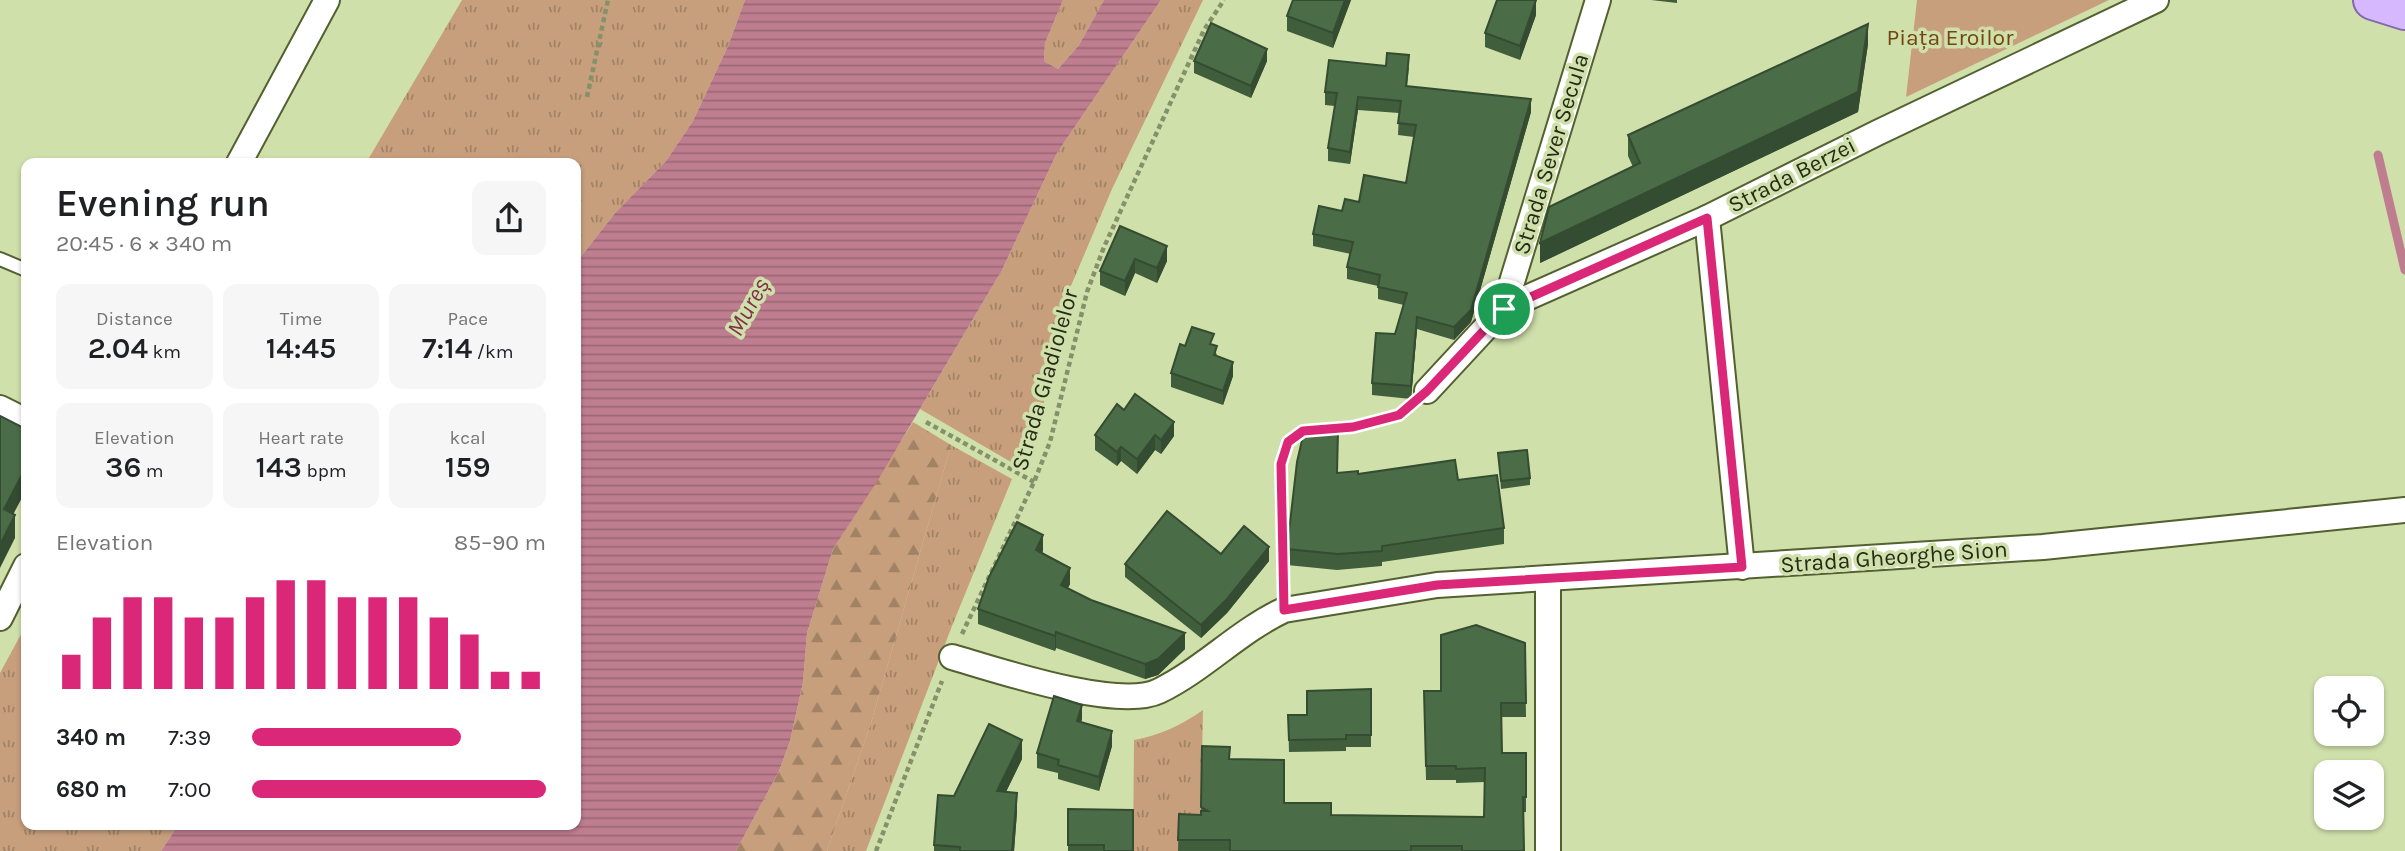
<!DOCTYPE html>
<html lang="en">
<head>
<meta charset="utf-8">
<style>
	:root { --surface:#fff; --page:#f6f6f6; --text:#202124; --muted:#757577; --accent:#db2777 }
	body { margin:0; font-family:Karla,sans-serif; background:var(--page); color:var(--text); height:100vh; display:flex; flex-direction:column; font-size:26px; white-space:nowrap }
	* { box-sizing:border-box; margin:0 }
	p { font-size:23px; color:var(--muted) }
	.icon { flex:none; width:38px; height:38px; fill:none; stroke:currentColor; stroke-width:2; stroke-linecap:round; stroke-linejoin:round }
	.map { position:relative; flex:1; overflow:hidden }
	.details { position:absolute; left:21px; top:158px; width:560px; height:672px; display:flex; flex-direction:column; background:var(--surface); border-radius:14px; box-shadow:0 2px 5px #0004 }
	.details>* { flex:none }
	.tools { position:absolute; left:2314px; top:676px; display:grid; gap:14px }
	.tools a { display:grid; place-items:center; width:70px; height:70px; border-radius:14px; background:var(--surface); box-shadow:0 2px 5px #0004; font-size:35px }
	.pin { position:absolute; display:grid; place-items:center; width:60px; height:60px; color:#fff; margin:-30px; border:4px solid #fff; border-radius:50%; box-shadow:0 2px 7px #0007 }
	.round { display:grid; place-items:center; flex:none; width:74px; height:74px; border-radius:14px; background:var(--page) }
	.headline { display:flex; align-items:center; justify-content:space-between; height:119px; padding:0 35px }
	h1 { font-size:38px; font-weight:600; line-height:52px }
	.figures { display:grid; grid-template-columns:repeat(3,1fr); gap:10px; height:119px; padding:7px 35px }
	.figures div { display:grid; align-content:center; border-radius:14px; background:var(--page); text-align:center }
	.figures b { font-size:30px; font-weight:600 }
	.figures small { font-size:19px; font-weight:400 }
	.figures p { font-size:19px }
	.chart { height:196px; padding:14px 35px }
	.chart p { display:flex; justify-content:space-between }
	.chart svg { width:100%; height:126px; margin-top:7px; stroke:var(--accent); stroke-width:6 }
	ul { padding:0 35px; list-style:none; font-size:23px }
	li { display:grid; grid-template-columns:112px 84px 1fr; align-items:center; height:52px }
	li i { height:18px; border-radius:9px; background:var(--accent) }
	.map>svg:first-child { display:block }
	.grass { fill:url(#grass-tufts) }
	.forest { fill:url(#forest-firs) }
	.green { fill:#c79f7d }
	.water { fill:url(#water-rules) }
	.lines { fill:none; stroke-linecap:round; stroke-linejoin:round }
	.stream { stroke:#bf7e90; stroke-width:9 }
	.lane-casing { stroke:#536030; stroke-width:16 }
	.street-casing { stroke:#536030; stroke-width:28 }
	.primary-casing { stroke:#8567ad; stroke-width:42 }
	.path { stroke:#85916a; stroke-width:4.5; stroke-dasharray:5 3.5; stroke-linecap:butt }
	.lane { stroke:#fff; stroke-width:12 }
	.street { stroke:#fff; stroke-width:24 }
	.primary { stroke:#d5b8fe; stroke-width:38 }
	.wall { fill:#405d3c }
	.shaded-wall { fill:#344c31 }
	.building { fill:#4a6c46; stroke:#344c31; stroke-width:2 }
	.route-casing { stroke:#fff; stroke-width:14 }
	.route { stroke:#db2777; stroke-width:9 }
	.labels { text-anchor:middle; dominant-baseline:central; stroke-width:7; stroke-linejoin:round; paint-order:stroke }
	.park-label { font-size:23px; fill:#744411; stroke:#d0e0ab }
	.street-label { font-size:23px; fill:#252b16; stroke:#d0e0ab }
	.water-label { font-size:24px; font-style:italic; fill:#80314c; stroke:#d0e0ab }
</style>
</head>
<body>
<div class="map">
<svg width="2405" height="851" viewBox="0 0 2405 851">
	<defs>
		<pattern id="grass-tufts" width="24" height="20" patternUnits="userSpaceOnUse" patternTransform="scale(1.75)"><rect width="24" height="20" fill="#c79f7d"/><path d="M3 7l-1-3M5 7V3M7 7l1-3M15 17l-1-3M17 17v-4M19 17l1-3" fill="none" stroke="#a18265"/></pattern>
		<pattern id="forest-firs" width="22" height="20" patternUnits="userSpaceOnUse" patternTransform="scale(1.75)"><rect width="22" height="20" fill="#c79f7d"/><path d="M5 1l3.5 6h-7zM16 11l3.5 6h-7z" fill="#a18265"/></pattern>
		<pattern id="water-rules" width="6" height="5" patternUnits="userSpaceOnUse" patternTransform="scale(1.75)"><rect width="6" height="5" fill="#bf7e90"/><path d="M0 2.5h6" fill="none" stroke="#9b6775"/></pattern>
	</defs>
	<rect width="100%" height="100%" fill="#d0e0ab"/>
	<g class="grass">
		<polygon points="462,0 745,0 728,46 693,121 666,161 615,213 576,263 576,163 366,163"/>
		<polygon points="1063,0 1104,0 1079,45 1058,69 1044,61 1045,43"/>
		<polygon points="1161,0 1203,0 1112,189 1065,300 1043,407 1016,465 920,409 1002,270 1057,153"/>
		<polygon points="951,445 1012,479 952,626 866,851 827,851 871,723"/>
		<polygon points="26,625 26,824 179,824 161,851 0,851 0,673"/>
		<path d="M1203,710L1201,816L1178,851H1133L1134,740C1160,735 1180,726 1203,710Z"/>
	</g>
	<polygon class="forest" points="913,422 951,445 871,723 827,851 736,851 779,771 790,741 803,682 807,633 833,549"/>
	<polygon class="green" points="1917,0 2109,0 1906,97"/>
	<polygon class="water" points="745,0 1063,0 1045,43 1044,61 1058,69 1079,45 1104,0 1161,0 1057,153 1002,270 878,480 833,549 807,633 803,682 790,741 779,771 736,851 161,851 179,824 576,824 576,263 615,213 666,161 693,121 728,46"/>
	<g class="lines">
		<polyline class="stream" points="2378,155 2405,270"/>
		<g class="lane-casing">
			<polyline id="lane" points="0,259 26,270"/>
		</g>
		<g class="street-casing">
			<g id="street">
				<polyline points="239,163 327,0"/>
				<polyline points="1707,218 1742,567"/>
				<polyline points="1504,308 1598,0"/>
				<polyline points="1427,391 1504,308 1707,218 1877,133 2156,0"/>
				<polyline points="0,408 26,421"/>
				<polyline points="1548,578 1548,851"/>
				<polyline points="0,618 26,566"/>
				<path d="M952,657C997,670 1118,711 1159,691C1204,669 1239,631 1284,610L1437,585L2043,547L2405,510"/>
			</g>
		</g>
		<g class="primary-casing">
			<polyline id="primary" points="2373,0 2405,10"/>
		</g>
		<g class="path">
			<polyline points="587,97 608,0"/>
			<polyline points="926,422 1034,482"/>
			<polyline points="1284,584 1281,464 1288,442 1302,431 1353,427 1399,415 1408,408"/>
			<polyline points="962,634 1034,482 1050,442 1087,292 1104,247 1204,30 1224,0"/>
			<polyline points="876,851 942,681"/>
		</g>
		<use href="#lane" class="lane"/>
		<use href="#street" class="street"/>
		<use href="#primary" class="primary"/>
	</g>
	<g class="wall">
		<polygon points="1351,0 1333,48 1287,31 1287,16"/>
		<polygon points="1651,0 1677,0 1677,3"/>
		<polygon points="1536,15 1520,60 1485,47 1485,33"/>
		<polygon points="1868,44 1858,112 1540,263 1633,167 1628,156 1628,135"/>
		<polygon points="1194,61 1267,61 1251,98 1194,73"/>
		<polygon points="1386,66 1409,67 1407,87 1531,112 1471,322 1454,340 1417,329 1411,399 1372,395 1372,383 1395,334 1404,305 1378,299 1378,286 1347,279 1347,267 1351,254 1313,246 1313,234 1342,211 1359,202 1406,183 1414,137 1398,135 1399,113 1358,110 1350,164 1328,161 1328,148 1335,106 1325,105 1325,92"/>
		<polygon points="1120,226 1167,261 1157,283 1135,273 1125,296 1100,285 1100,271"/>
		<polygon points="1214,345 1217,356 1233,376 1223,405 1171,387 1171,373 1185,346"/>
		<polygon points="1124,410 1174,436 1161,454 1155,450 1137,474 1121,461 1117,466 1095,450 1095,435"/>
		<polygon points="1498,453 1530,478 1530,485 1501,489"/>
		<polygon points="1337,473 1458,480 1504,528 1504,544 1382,562 1382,566 1337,570 1287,565 1287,549"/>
		<polygon points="1043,551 1042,553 1070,584 1068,588 1185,649 1158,675 1145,679 1056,648 1055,651 978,624 978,609"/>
		<polygon points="1221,554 1269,561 1227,613 1201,638 1125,577 1125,564"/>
		<polygon points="1525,643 1526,717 1502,717 1502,753 1526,753 1526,812 1524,812 1524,851 1178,851 1179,814 1201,815 1202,746 1230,759 1284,803 1331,815 1484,817 1485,782 1456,783 1456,780 1426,780 1424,691 1441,691"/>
		<polygon points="1371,689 1371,747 1346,747 1346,751 1289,752 1288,715 1307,715"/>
		<polygon points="1082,719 1081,722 1112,746 1099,791 1058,779 1058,773 1037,768 1037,753"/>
		<polygon points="1022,759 1006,792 1017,812 1014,851 934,851 934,845 954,796"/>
		<polygon points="1068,809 1133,851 1068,851"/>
	</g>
	<g class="shaded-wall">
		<polygon points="1345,0 1351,0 1333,48 1333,33"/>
		<polygon points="1536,0 1536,15 1520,60 1520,46"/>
		<polygon points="1868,24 1868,44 1858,112 1540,263 1540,243"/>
		<polygon points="1267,49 1267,61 1251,98 1251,86"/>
		<polygon points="1358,97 1358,110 1350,164 1350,152"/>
		<polygon points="1531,99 1531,112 1471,322 1454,340 1454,327"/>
		<polygon points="1167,246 1167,261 1157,283 1157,268"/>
		<polygon points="1135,259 1135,273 1125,296 1125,281"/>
		<polygon points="1417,317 1417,329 1411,399 1411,386"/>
		<polygon points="1233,362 1233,376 1223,405 1223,391"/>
		<polygon points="1174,422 1174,436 1161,454 1161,440"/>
		<polygon points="1155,435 1155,450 1137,474 1137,459"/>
		<polygon points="1121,447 1121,461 1117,466 1117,452"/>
		<polygon points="26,467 26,490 4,532 4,509"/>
		<polygon points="15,515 15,538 0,568 0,545"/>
		<polygon points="1043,535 1043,551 1036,565 1036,550"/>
		<polygon points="1269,547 1269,561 1227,613 1201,638 1201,625"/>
		<polygon points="1070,568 1070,584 1061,601 1061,585"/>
		<polygon points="1056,632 1056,648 1055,651 1055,636"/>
		<polygon points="1185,633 1185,649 1158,675 1145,679 1145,664"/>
		<polygon points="1082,705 1082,719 1077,735 1077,721"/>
		<polygon points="1112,731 1112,746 1099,791 1099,777"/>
		<polygon points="1022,740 1022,759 997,810 997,791"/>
		<polygon points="1017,793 1017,812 1014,851 1012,851"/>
	</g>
	<g class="building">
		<polygon points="1293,0 1345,0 1333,33 1287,16"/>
		<polygon points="1497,0 1536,0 1520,46 1485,33"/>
		<polygon points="1211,23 1267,49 1251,86 1194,61"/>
		<polygon points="1868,24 1858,92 1540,243 1549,207 1640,163 1628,135"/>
		<polygon points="1387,53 1409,55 1406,86 1531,99 1471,310 1454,327 1417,317 1411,386 1372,383 1376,333 1395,334 1407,293 1378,287 1380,275 1347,267 1353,242 1313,234 1319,206 1342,211 1345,199 1359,202 1364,175 1406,183 1416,125 1398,123 1401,101 1358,97 1350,152 1328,148 1337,93 1325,92 1329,60 1386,66"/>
		<polygon points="1120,226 1167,246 1157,268 1135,259 1125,281 1100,271"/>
		<polygon points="1192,327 1214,334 1210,344 1217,346 1214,355 1233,362 1223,391 1171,373 1180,344 1185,346"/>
		<polygon points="1135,394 1174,422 1161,440 1155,435 1137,459 1121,447 1117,452 1095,435 1117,404 1124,410"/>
		<polygon points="0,416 26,429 26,467 4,509 15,515 0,545"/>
		<polygon points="1338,431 1337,473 1358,471 1358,474 1455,460 1458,480 1497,475 1504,528 1382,546 1382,551 1337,554 1287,549 1297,462 1303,436"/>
		<polygon points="1527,450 1530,478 1501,481 1498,453"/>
		<polygon points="1167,511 1221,554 1244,526 1269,547 1227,599 1201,625 1125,564"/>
		<polygon points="1017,522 1043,535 1036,550 1070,568 1061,585 1091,600 1185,633 1158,659 1145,664 1056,632 1055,636 978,609 989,577"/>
		<polygon points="1476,625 1525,643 1526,703 1501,703 1502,753 1526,753 1526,797 1523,797 1524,851 1462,851 1462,846 1411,846 1411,851 1230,851 1230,840 1178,840 1179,814 1201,815 1201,811 1208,811 1201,807 1202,746 1230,747 1229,759 1284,760 1284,803 1331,803 1331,815 1484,817 1485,768 1456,769 1456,766 1426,766 1424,691 1441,691 1441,635"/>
		<polygon points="1371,689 1371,735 1346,735 1346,739 1289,740 1288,715 1307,715 1307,691"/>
		<polygon points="1054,696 1082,705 1077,721 1112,731 1099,777 1058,765 1059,760 1037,753"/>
		<polygon points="989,724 1022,740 997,791 1017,793 1012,851 960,851 960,847 934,845 938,795 954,796"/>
		<polygon points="1068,809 1133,810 1133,851 1104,851 1104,845 1068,845"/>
	</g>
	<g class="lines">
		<g class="route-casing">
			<polygon id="route" points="1707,218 1742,567 1437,585 1284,610 1281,464 1288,442 1303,431 1353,427 1399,415 1427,391 1504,309"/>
		</g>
		<use href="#route" class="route"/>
	</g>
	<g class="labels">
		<g class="park-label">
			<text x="1950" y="37">Piața Eroilor</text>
		</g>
		<g class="street-label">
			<text transform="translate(1551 154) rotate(-73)">Strada Sever Secula</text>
			<text transform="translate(1792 175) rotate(-27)">Strada Berzei</text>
			<text transform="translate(1045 380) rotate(-74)">Strada Gladiolelor</text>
			<text transform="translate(1894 557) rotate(-4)">Strada Gheorghe Sion</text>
		</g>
		<g class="water-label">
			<text transform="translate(748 307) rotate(-61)">Mureș</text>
		</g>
	</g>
</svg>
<div class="tools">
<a><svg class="icon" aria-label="locate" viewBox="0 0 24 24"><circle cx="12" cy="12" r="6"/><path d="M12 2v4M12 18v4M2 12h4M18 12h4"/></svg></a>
<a><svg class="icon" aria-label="layers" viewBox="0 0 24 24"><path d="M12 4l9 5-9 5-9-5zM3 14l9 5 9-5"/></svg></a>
</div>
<div class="pin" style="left:1504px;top:309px;background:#1e9e55"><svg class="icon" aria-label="arrive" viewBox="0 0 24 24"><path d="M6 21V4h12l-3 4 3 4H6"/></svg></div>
<section class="details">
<div class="headline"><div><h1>Evening run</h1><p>20:45 · 6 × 340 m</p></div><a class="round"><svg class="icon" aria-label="share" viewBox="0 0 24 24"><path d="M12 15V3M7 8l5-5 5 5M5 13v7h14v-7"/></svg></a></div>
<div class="figures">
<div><p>Distance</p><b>2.04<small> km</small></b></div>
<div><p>Time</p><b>14:45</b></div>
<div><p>Pace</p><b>7:14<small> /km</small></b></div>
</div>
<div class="figures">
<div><p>Elevation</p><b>36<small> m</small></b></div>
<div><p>Heart rate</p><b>143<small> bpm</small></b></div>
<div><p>kcal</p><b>159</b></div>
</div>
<div class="chart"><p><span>Elevation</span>85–90 m</p>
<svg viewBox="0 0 160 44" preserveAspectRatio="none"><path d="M5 44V32M15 44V19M25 44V12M35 44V12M45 44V19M55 44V19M65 44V12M75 44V6M85 44V6M95 44V12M105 44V12M115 44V12M125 44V19M135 44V25M145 44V38M155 44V38"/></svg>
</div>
<ul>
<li><b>340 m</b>7:39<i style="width:71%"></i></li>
<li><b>680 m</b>7:00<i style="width:100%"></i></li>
</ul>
</section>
</div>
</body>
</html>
